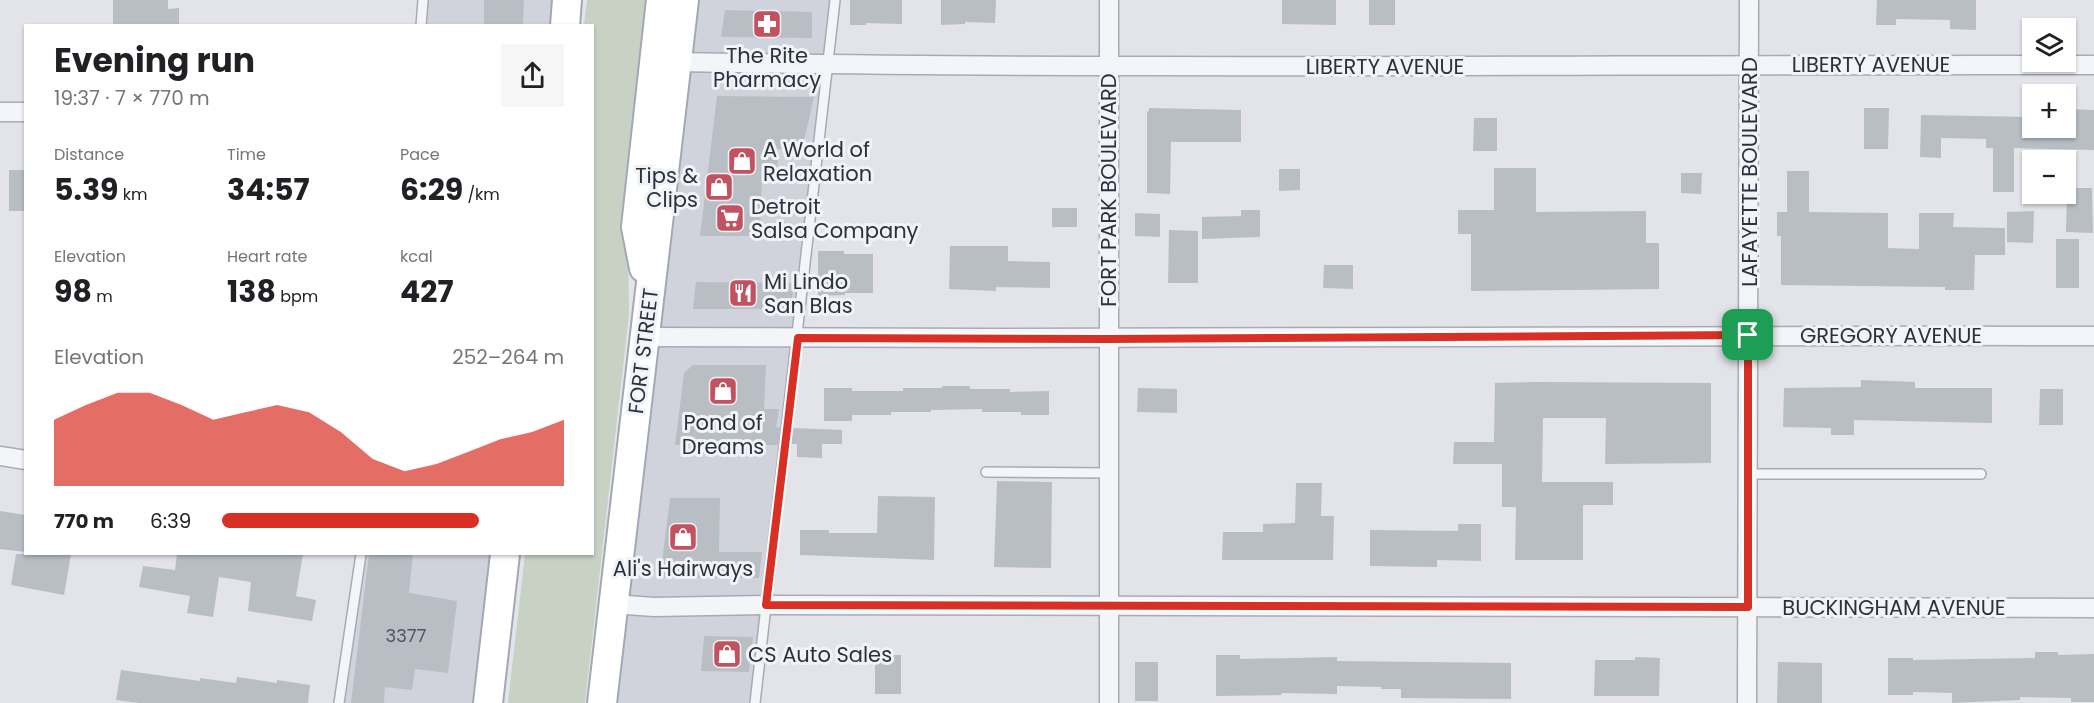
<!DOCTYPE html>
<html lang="en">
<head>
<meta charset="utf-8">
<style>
	:root { --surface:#fff; --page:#f6f6f6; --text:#202124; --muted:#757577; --accent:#d93025 }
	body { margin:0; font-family:Poppins,sans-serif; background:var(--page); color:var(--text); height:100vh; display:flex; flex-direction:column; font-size:22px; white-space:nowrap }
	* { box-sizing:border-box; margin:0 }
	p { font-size:20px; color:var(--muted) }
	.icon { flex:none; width:33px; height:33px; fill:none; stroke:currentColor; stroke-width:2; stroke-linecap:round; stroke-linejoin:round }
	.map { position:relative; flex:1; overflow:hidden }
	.side { position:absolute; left:24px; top:24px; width:570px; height:531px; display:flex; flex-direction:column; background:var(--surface); border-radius:0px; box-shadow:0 2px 4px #0004 }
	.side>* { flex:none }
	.buttons { position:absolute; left:2022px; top:18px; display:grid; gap:12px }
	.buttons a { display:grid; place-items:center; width:54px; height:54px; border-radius:0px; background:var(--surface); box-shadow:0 2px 4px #0004; font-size:30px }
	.pin { position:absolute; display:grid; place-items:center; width:51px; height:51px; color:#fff; margin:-26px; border-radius:12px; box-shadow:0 3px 9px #0006 }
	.round { display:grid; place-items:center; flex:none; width:63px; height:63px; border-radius:0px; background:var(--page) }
	.head { display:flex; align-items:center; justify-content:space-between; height:102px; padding:0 30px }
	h1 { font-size:33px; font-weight:700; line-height:45px }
	.figures { display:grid; grid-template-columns:repeat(3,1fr); gap:9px; height:102px; padding:6px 30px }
	.figures div { display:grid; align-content:center }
	.figures b { font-size:30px; font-weight:700 }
	.figures small { font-size:16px; font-weight:400 }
	.figures p { font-size:16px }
	.chart { height:168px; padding:12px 30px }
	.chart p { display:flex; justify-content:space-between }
	.chart svg { width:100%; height:108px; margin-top:6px; fill:var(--accent); opacity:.7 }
	ul { padding:0 30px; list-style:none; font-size:20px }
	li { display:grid; grid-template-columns:96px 72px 1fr; align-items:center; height:45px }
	li i { height:15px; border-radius:8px; background:var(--accent) }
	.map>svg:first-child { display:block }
	.built { fill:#d0d3db }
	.green { fill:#c7d2c4 }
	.building { fill:#b9bec5 }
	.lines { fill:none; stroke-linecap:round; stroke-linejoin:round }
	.service-casing { stroke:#a7abb3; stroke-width:12 }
	.minor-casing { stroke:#a7abb3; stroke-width:21 }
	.primary-casing { stroke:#a2a9b4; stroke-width:32 }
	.service { stroke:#f4f5f8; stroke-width:9 }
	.minor { stroke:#f4f5f8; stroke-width:18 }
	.primary { stroke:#fff; stroke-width:28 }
	.route-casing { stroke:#fff; stroke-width:12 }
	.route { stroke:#d93025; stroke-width:8 }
	.labels { text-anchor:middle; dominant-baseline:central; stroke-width:6; stroke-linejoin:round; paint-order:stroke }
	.number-label { font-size:18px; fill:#4e5560 }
	.poi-label { font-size:21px; fill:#2b323f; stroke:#f1f3f6; text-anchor:start }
	.street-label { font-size:21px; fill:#2b323f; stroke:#f1f3f6 }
</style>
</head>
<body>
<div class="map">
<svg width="2094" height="703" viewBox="0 0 2094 703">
	<rect width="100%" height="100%" fill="#e2e4e9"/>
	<g class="built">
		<polygon points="423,0 567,0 565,25 421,26"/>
		<polygon points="684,0 835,0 755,703 602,703"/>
		<polygon points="361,554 505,554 488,703 339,703"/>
	</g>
	<polygon class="green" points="587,0 656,0 628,242 629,314 585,703 508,703 525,554 592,554 592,26 584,25"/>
	<g class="building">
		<polygon points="113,0 168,0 168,9 179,8 179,26 113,26"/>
		<polygon points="484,0 524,0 523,26 484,26"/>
		<polygon points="850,0 902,0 902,24 866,23 866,25 850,25"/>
		<polygon points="941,0 996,0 995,23 965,22 965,24 941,25"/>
		<polygon points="1282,0 1336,0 1336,25 1282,24"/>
		<rect x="1369" y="0" width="26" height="25"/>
		<polygon points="1877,0 1976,0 1976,30 1950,29 1950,20 1896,19 1896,25 1876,25"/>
		<polygon points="725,10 812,12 812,38 721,37"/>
		<polygon points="717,96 814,97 802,150 778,149 777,176 762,176 760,236 700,236"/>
		<polygon points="1149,108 1241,110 1241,142 1171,142 1170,194 1147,193 1147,112 1149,111"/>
		<polygon points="1864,108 1889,108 1888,149 1864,149"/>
		<polygon points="2066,109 2094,110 2094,150 2014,148 2014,192 1993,192 1993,148 1986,148 1986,139 1941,138 1941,158 1920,157 1921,115 2032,117 2032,128 2066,128"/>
		<polygon points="1474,118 1497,118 1497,151 1473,151"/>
		<polygon points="1494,168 1536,168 1536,212 1646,211 1646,243 1659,243 1659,289 1471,291 1471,234 1458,234 1458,210 1494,210"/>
		<polygon points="1279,169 1300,169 1300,190 1279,191"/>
		<rect x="9" y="170" width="17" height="41"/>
		<polygon points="1787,171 1809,171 1809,212 1888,213 1888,248 1919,249 1919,213 1954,213 1953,227 2005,228 2005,255 1975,255 1974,290 1945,290 1945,287 1781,285 1781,236 1777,236 1777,212 1787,212"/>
		<polygon points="1681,173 1702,173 1701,194 1681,193"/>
		<polygon points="2067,188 2092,188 2093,233 2066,232"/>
		<rect x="1052" y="208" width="25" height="19"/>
		<polygon points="1241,210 1260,210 1260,237 1202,239 1202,217 1241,216"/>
		<polygon points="2034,211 2033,243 2007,242 2007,212"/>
		<polygon points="1135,213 1160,214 1160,237 1135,236"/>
		<polygon points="1169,230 1198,231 1198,283 1168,283"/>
		<rect x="2056" y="239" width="23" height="49"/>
		<polygon points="950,246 1008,246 1008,261 1050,262 1050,288 996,287 996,291 949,289"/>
		<polygon points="818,251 844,251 844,254 873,254 873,293 845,293 845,295 818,296"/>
		<polygon points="1324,265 1353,265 1353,289 1323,288"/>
		<polygon points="696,282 794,283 791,309 693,309"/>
		<polygon points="693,365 766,365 764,409 779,409 776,427 780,428 778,445 675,445 684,373"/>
		<polygon points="1861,380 1915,382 1915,388 1992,388 1992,423 1854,420 1854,435 1831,435 1831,428 1783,427 1784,388 1861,387"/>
		<polygon points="1534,382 1711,383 1711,463 1605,464 1606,418 1543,418 1542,482 1613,482 1613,505 1583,505 1583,560 1515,560 1516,507 1502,507 1502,464 1453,464 1454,442 1494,442 1495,383"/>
		<polygon points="942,386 970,386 970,389 1010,389 1010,392 1049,391 1049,415 1021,415 1021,412 982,412 982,409 931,410 931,412 891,412 891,415 852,415 852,421 824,421 824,388 852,388 852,391 903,391 903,388 942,388"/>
		<polygon points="1138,388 1177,389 1177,413 1137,412"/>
		<polygon points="2040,389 2063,389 2063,425 2039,425"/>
		<polygon points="793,428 842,430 842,444 822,444 822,458 797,457 797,444 791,444"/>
		<polygon points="997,481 1052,482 1051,568 994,567"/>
		<polygon points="1296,483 1322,483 1321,516 1334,516 1333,560 1222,560 1223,532 1263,532 1263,524 1295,523"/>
		<polygon points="878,496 935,497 934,560 800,555 800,530 829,530 829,533 877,533"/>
		<polygon points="670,498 720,498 719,552 762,552 759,578 660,578"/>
		<polygon points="0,511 26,515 26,552 0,549"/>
		<polygon points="1458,524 1481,524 1481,561 1437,560 1437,567 1370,566 1370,530 1458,531"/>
		<polygon points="16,554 71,554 64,595 11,585"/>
		<polygon points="177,554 303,554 296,596 316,600 312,621 248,611 251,582 219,577 213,617 187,613 190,596 139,587 143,566 175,570"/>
		<polygon points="369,554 413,554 409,593 457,601 448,673 415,669 412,690 385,687 384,703 351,703"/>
		<polygon points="704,636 753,637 749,672 701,671"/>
		<polygon points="2035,652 2058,652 2058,655 2094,654 2094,702 2071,702 2071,698 2020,697 2020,700 1952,703 1952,693 1913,692 1913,695 1888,695 1888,658 1913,658 1913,660 2035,658"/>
		<rect x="875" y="655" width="26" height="39"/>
		<polygon points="1216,655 1240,655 1240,659 1337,657 1337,661 1511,663 1511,699 1401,698 1401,689 1381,689 1381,687 1337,686 1337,694 1282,693 1281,695 1216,696"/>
		<polygon points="1635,657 1660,658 1659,696 1594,696 1595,660 1635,660"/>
		<rect x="1135" y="662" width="23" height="39"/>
		<polygon points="1778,662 1822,663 1822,703 1777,703"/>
		<polygon points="121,670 200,681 200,678 236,683 237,677 277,683 277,680 310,685 308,703 139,703 116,700"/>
	</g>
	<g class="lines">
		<g class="service-casing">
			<g id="service">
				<polyline points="421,26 423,0"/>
				<polyline points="986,472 1109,473"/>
				<polyline points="1748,474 1981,474"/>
				<polyline points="339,703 361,554"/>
				<polyline points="755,703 835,0"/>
			</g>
		</g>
		<g class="minor-casing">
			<g id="minor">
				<polyline points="1109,0 1109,703"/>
				<path d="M675,62C1148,70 1621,64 2094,65"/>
				<polyline points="0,112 26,112"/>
				<path d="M645,337C1128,340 1611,335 2094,336"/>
				<polyline points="0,456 26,460"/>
				<polyline points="613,604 654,607 766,605 2094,608"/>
				<polyline points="1747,703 1749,0"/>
			</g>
		</g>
		<g class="primary-casing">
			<g id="primary">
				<polyline points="565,26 567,0"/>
				<polyline points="644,268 636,227 661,0"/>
				<polyline points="488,703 505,554"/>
				<polyline points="602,703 684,0"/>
			</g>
		</g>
		<use href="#service" class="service"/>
		<use href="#minor" class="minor"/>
		<use href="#primary" class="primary"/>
	</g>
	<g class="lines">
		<g class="route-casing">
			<polygon id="route" points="1748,335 1748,607 766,605 798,338 1108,339"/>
		</g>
		<use href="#route" class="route"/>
	</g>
	<defs>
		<g id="pharmacy-square" transform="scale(1.5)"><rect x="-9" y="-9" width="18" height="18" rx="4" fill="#c35260" stroke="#f1f3f6"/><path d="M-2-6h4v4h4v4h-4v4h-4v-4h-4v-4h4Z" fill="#fff"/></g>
		<g id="shop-square" transform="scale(1.5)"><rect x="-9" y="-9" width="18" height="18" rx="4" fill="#c35260" stroke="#f1f3f6"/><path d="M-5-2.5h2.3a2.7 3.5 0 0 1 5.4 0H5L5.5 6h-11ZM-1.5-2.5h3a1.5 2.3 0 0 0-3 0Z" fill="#fff"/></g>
		<g id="supermarket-square" transform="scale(1.5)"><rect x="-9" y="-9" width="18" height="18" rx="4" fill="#c35260" stroke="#f1f3f6"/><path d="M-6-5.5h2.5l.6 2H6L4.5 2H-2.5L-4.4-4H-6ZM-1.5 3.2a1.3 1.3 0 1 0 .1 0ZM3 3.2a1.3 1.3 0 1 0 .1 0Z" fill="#fff"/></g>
		<g id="restaurant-square" transform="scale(1.5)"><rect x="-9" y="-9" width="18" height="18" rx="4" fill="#c35260" stroke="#f1f3f6"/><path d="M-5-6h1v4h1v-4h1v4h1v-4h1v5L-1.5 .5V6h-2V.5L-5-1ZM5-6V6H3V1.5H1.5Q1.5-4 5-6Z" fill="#fff"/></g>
	</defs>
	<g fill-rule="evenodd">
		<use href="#pharmacy-square" x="767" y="24"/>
		<use href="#shop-square" x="742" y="161"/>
		<use href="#shop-square" x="719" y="187"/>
		<use href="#supermarket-square" x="730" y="218"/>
		<use href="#restaurant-square" x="743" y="293"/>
		<use href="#shop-square" x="723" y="391"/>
		<use href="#shop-square" x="683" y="537"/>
		<use href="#shop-square" x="727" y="654"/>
	</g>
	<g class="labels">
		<g class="number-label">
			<text x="406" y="635">3377</text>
		</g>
		<g class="poi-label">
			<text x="767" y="55" text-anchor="middle">The Rite<tspan x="767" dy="24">Pharmacy</tspan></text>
			<text x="763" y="149">A World of<tspan x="763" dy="24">Relaxation</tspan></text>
			<text x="698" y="175" text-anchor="end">Tips &amp;<tspan x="698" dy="24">Clips</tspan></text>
			<text x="751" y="206">Detroit<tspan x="751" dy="24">Salsa Company</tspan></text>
			<text x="764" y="281">Mi Lindo<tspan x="764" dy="24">San Blas</tspan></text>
			<text x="723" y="422" text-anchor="middle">Pond of<tspan x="723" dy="24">Dreams</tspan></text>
			<text x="683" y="568" text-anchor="middle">Ali's Hairways</text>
			<text x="748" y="654">CS Auto Sales</text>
		</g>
		<g class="street-label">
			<text x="1871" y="64">LIBERTY AVENUE</text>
			<text x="1385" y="66">LIBERTY AVENUE</text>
			<text transform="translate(1749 172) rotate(-90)">LAFAYETTE BOULEVARD</text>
			<text transform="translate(1108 190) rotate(-90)">FORT PARK BOULEVARD</text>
			<text x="1891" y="335">GREGORY AVENUE</text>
			<text transform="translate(643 351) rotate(-83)">FORT STREET</text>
			<text x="1894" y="607">BUCKINGHAM AVENUE</text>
		</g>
	</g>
</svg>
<div class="buttons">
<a><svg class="icon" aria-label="layers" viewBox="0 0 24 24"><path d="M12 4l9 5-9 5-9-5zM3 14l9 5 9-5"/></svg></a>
<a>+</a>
<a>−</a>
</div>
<div class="pin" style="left:1748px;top:335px;background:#1e9e55"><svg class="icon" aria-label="arrive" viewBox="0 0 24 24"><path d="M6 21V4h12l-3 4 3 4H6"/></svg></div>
<section class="side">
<div class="head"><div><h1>Evening run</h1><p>19:37 · 7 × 770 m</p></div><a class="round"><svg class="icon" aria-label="share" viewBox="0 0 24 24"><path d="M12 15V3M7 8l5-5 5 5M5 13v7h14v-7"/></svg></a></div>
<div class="figures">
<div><p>Distance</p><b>5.39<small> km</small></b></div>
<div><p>Time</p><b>34:57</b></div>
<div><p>Pace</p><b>6:29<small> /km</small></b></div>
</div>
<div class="figures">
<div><p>Elevation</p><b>98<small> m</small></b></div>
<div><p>Heart rate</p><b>138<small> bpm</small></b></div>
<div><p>kcal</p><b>427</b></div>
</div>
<div class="chart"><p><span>Elevation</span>252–264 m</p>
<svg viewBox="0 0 160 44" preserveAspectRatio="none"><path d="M0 44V17L10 11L20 6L30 6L40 11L50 17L60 14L70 11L80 14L90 22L100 33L110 38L120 35L130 30L140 25L150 22L160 17V44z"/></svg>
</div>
<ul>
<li><b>770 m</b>6:39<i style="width:75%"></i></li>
</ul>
</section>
</div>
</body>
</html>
